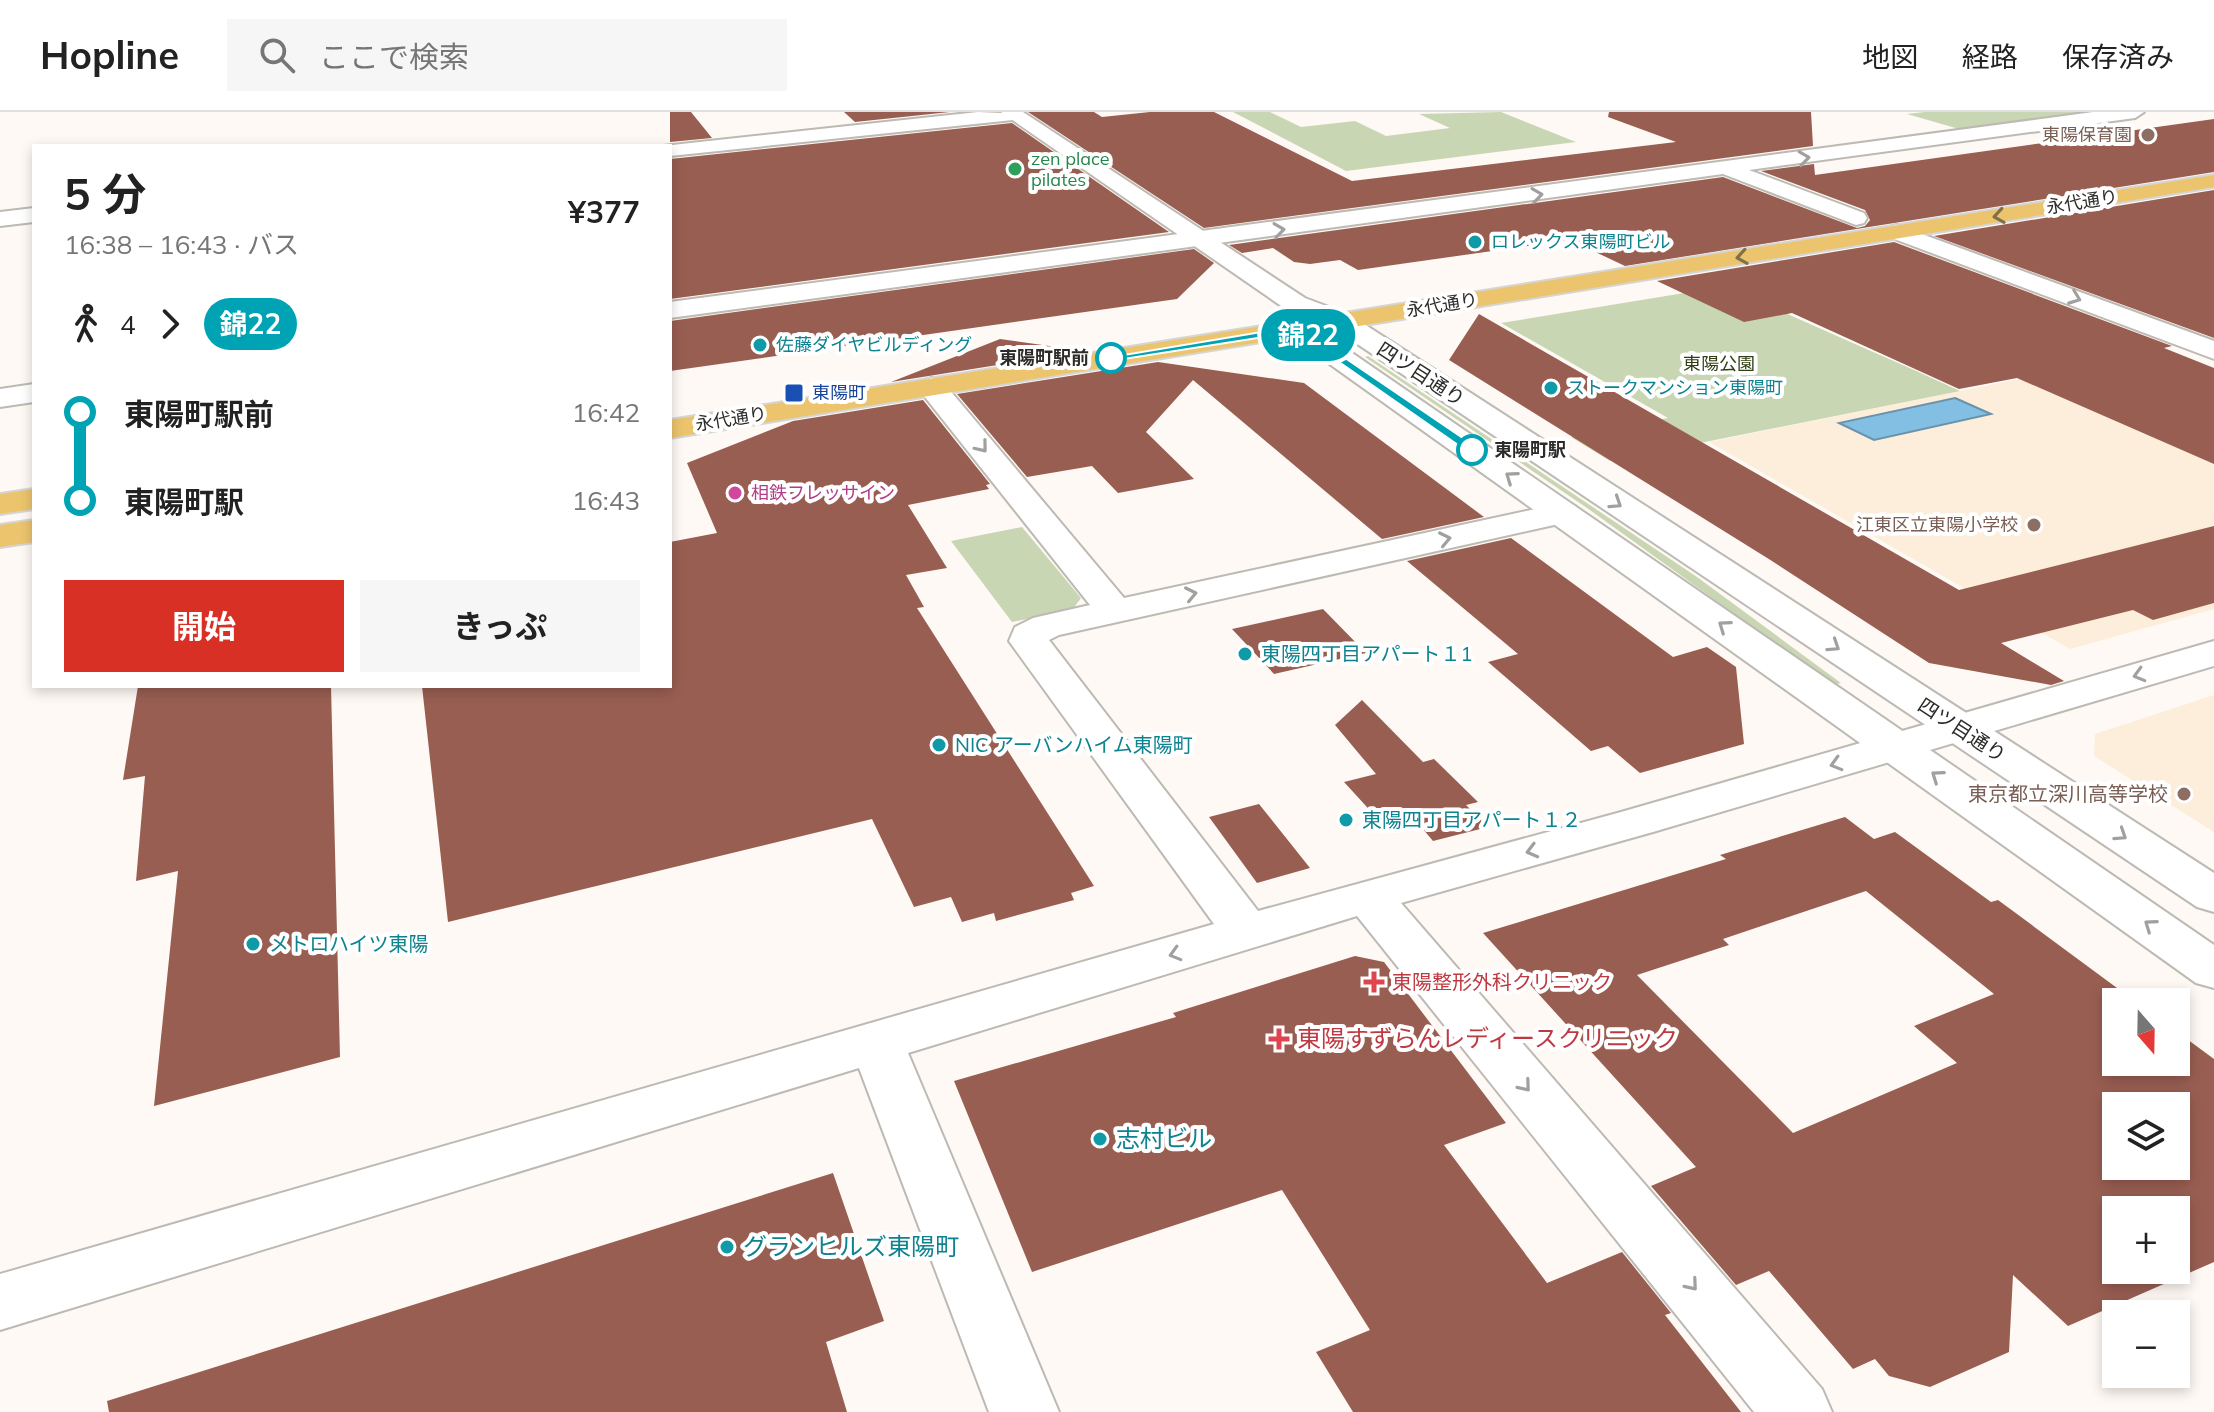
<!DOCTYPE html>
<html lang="ja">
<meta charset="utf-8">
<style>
:root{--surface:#fff;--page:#f6f6f6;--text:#222;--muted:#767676;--line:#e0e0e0;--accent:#d93025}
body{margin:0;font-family:Mulish,"Noto Sans JP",sans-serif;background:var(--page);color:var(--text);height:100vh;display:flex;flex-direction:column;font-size:30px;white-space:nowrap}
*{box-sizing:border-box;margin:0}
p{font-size:26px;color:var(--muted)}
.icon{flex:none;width:44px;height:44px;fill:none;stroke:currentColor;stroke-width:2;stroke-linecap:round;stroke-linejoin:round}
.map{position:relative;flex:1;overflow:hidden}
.details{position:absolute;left:32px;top:32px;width:640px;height:544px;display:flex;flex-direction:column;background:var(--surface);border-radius:0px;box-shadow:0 4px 12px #0003}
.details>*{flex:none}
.badge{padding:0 16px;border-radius:26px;font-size:28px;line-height:52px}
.needle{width:52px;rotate:160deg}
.tools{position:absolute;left:2102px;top:876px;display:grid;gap:16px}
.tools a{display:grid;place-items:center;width:88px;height:88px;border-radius:0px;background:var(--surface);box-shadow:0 4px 12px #0003;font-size:40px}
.map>.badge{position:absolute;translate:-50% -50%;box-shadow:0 0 0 4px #fff}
.legs{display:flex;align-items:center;gap:12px;height:88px;padding:0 32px;font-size:26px}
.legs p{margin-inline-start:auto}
.headline{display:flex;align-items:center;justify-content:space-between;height:136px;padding:0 32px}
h1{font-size:44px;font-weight:700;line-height:60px}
.cta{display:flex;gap:16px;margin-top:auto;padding:16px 32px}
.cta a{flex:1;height:92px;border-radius:0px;background:var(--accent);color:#fff;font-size:32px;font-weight:700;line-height:92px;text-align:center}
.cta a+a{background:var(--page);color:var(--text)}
ul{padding:0 32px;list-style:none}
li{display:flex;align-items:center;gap:28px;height:88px;font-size:30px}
li i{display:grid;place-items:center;width:12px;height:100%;margin:0 10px;background:currentColor}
li i::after{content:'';width:20px;height:20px;margin:-10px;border:6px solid;border-radius:50%;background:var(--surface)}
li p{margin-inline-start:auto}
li:first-child i{background:linear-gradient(#0000 50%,currentColor 0)}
li:last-child i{background:linear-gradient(currentColor 50%,#0000 0)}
header{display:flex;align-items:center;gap:48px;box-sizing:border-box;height:112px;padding:0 40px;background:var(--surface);border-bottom:2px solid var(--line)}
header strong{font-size:38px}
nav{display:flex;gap:44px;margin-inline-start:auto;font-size:28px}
.search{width:560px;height:72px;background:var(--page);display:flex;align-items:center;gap:20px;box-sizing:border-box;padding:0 28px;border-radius:0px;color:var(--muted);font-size:30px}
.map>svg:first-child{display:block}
.education{fill:#fdeedb}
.green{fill:#c9d6b3}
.water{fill:#83bfe3;stroke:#6993ab;stroke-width:2}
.building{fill:#995e52;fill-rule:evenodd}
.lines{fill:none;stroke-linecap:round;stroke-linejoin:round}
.street-casing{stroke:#bdb9b3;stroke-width:4}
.secondary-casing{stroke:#bdb9b3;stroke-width:4}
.primary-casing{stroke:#d5d5d4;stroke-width:4}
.street{fill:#fff;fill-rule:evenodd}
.secondary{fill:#fff;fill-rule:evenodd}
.primary{fill:#ecc46d;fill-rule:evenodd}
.oneway{stroke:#a0a09f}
.oneway2{stroke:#827048}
.line-1{fill:#00a3b4;stroke:#fff;stroke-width:2}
.education-dot{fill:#8d6e63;stroke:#fff;stroke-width:3}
.leisure-dot{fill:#2e9e5b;stroke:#fff;stroke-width:3}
.culture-dot{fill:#0f9aa8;stroke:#fff;stroke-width:3}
.stop-1-dot{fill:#fff;stroke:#00a3b4;stroke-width:4}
.transit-dot{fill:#1a4fb4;stroke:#fff;stroke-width:3}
.hotel-dot{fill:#d1479c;stroke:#fff;stroke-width:3}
.health-dot{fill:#e0444e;stroke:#fff;stroke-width:3}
.labels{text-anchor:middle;stroke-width:8;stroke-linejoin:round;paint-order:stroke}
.far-education-label{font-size:18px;fill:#785e54;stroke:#fff;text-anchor:end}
.far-leisure-label{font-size:18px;fill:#27864d;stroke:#fff;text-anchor:start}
.far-street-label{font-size:18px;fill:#2c2b29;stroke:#fff}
.far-culture-label{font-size:18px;fill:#0d838f;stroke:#fff;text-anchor:start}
.far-stop-label{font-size:18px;font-weight:bold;fill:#2c2b29;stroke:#fff;text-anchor:end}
.far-park-label{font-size:18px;fill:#313e13;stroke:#fff}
.far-transit-label{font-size:18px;fill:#164399;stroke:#fff;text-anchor:start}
.far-hotel-label{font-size:18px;fill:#b23c85;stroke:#fff;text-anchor:start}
.street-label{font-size:20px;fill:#2c2b29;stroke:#fff}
.culture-label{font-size:20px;fill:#0d838f;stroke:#fff;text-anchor:start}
.education-label{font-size:20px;fill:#785e54;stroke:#fff;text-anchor:end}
.health-label{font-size:20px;fill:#be3a42;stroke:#fff;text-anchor:start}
.near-health-label{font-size:24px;fill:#be3a42;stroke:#fff;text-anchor:start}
.near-culture-label{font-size:24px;fill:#0d838f;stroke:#fff;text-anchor:start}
</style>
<header>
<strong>Hopline</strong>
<div class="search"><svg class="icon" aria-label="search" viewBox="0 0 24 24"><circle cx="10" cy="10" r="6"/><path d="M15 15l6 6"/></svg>ここで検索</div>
<nav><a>地図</a><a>経路</a><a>保存済み</a></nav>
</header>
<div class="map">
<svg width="2214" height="1300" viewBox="0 0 2214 1300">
<rect width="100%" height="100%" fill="#fef9f4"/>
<path class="education" d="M2113 248 2214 288V497L2070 537 1709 330Z
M2214 583V720L2094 644 2095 622Z"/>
<path class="green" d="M1233 0H1270L1301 15 1355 9 1386 24 1450 16 1419 2 1501 0 1576 30 1346 59Z
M1925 0H2110L1966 19 1907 2Z
M1727 174C1804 211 1883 243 1960 279L1610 349 1571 325 1668 306 1501 211Z
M1368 244 1697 465 1841 571 1833 573 1587 396 1365 245Z
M1022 415 1081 486 1073 497 1012 510 951 429Z"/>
<path class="water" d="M1955 286 1991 302 1874 328 1839 311Z"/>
<path class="building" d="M670 0H691L712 26 670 30Z
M844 0H950L855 10Z
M1028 0H1094L1102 5 1150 0H1214L1352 69 1676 30 1608 5 1609 0H1811L1813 34 1204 116Z
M2214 7V60L1625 154 1570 128 1358 158 1340 148 1310 152 1294 150 1273 136 1242 141 1229 133 1723 65 1857 116 1865 114 1870 108 1865 98 1761 59 1814 52 1815 63Z
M1012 11 1169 120 670 187V47Z
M2214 78V226L1934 124Z
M1894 130 2172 234 2164 236 2214 256V352L2017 266 1959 277 1792 201 1744 210 1657 169Z
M1194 137 1214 151 1177 187 670 259V209Z
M1479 202 1959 478 2214 414V491L2153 508 2133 498 2001 531 2064 569 2051 573 1929 551 1772 449 1449 248Z
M1000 227 1085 239 891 270Z
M1158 250 1304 271 1484 405 1382 427 1193 268 1146 320 1194 367 1118 381 1092 354 1027 365 957 282Z
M923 288 990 372 986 373 989 377 908 393 947 456 906 463 924 495 917 496 1094 774 1071 781 1074 788 996 809 994 801 962 810 951 785 914 795 872 707 448 810 422 574H670V430L717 421 687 351 793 309Z
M1511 426 1673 545 1707 535 1736 555 1744 632 1640 661 1608 634 1591 639 1488 550 1518 542 1407 449Z
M1323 497 1366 541 1274 562 1232 517Z
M138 574H331L340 945 154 994 178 759 136 769 145 664 123 668Z
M1362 588 1423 650 1434 647 1478 690 1466 693 1488 715 1433 729 1417 710 1388 718 1344 670 1376 662 1335 613Z
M1259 692 1310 756 1257 771 1209 705Z
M1845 705 1874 727 1895 720 1991 790 1998 788 2136 890H2116V950H2176V919L2214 947V1150L2068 1214 2013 1163 2009 1240 1930 1275 1889 1264 1875 1247 1853 1257 1769 1159 1736 1173 1651 1074 1696 1055 1483 821 1726 747 1720 743ZM1866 779 1994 882 1914 914 1957 951 1793 1021 1637 863 1729 833 1723 827ZM2116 994H2176V1054H2116ZM2116 1098H2176V1158H2116Z
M1355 844 1384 850 1506 1011 1444 1033 1547 1171 1622 1140 1671 1201 1665 1203 1741 1300H1353L1316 1240 1370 1218 1282 1078 1032 1160 954 969 1176 905 1173 901Z
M833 1061 884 1209 826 1230 847 1300H109L107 1289Z"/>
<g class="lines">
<g class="street-casing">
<path id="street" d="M978 0 1022 2 1013 8 670 44V34H663Z
M2093 0H2144L2135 6 1749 58 1864 101 1867 106 1864 111 1856 113 1723 62 670 206V190Z
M34 96V110L0 114V100Z
M1897 113 2214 229V247L1889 125 1885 120 1889 115Z
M932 266 942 269 1124 486 1563 391 1575 394 1580 401 1575 408 1563 411 1059 523 1049 528 1258 799 1621 700 2214 529V554L1653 720 1401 791 1822 1277 1832 1300H1754L1357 804 908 941 1059 1300H989L859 956 0 1218V1162L1214 812 1009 529 1015 515 1033 506 1090 493 917 275 922 269Z
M34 272V290L0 295V277Z"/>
</g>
<g class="secondary-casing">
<path id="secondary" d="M1001 0H1023L1305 186 1350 203 2214 761V800L2197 795 1332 215 1287 198Z
M1313 219 1323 221 2214 833V876L2196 871 1303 233 1299 227 1303 221Z"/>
</g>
<g class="primary-casing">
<path id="primary" d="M2214 63V75L670 326V308Z
M34 377V397L0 402V382Z
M34 408V430L0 435V413Z"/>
</g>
<use href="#street" class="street"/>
<use href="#secondary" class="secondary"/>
<use href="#primary" class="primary"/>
</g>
<defs><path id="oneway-chevron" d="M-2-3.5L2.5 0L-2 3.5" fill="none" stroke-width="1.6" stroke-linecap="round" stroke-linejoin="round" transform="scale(2)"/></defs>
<g class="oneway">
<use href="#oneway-chevron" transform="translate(1804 46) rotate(-8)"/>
<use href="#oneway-chevron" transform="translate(1537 83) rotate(-8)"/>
<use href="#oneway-chevron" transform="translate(1279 118) rotate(-8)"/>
<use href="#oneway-chevron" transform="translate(2075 186) rotate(21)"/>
<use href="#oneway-chevron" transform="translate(982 335) rotate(51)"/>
<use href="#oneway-chevron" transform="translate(1511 365) rotate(-145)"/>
<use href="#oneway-chevron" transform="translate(1616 391) rotate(33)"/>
<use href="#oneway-chevron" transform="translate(1445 427) rotate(-12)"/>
<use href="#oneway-chevron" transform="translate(1191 482) rotate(-12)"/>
<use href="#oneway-chevron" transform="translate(1724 514) rotate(-145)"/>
<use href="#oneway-chevron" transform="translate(1834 534) rotate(33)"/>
<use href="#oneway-chevron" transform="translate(2139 563) rotate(164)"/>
<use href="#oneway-chevron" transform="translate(1836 652) rotate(164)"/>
<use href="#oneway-chevron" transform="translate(1937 664) rotate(-145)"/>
<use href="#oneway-chevron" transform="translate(2121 723) rotate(33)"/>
<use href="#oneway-chevron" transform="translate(1532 739) rotate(165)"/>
<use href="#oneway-chevron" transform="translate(2150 813) rotate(-145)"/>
<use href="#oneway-chevron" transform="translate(1175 842) rotate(164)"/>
<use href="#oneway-chevron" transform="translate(1525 974) rotate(50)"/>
<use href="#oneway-chevron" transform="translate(1692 1173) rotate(50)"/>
</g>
<g class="oneway2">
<use href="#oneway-chevron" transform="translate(1999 104) rotate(171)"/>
<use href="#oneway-chevron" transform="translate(1742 145) rotate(171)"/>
</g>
<path class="line-1" d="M1298 214 1476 335V340H1468L1296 220 1111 249 1106 246Z"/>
<g class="education-dot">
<circle cx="2148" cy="23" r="8"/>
<circle cx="2034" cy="413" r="8"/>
<circle cx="2184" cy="682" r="8"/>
</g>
<circle class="leisure-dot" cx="1015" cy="57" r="8"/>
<g class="culture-dot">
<circle cx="1475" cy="130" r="8"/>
<circle cx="760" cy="233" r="8"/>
<circle cx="1551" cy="276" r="8"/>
<circle cx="1245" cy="542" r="8"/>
<circle cx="939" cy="633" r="8"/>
<circle cx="1346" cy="708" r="8"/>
<circle cx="253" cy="832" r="8"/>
<circle cx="1100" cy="1027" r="8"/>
<circle cx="727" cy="1135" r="8"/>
</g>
<g class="stop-1-dot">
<circle cx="1111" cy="246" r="14"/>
<circle cx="1472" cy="338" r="14"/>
</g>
<rect class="transit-dot" x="784" y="271" width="20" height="20" rx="4"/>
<circle class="hotel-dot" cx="735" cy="381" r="8"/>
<g class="health-dot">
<path d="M1370 858h8v8h8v8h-8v8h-8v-8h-8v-8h8z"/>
<path d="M1275 915h8v8h8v8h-8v8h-8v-8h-8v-8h8z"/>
</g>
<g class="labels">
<g class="far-education-label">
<text x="2132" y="29">東陽保育園</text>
<text x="2018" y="419">江東区立東陽小学校</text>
</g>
<g class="far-leisure-label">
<text x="1031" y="53">zen place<tspan x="1031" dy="21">pilates</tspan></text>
</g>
<g class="far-street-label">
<text transform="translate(2082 90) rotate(-9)" y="6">永代通り</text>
<text transform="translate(1442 193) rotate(-9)" y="6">永代通り</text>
<text transform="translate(731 307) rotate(-9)" y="6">永代通り</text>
</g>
<g class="far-culture-label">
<text x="1491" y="136">ロレックス東陽町ビル</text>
<text x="776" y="239">佐藤ダイヤビルディング</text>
<text x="1567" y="282">ストークマンション東陽町</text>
</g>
<g class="far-stop-label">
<text x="1089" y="252">東陽町駅前</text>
<text x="1494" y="344" text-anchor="start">東陽町駅</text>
</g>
<g class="far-park-label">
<text x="1719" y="258">東陽公園</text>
</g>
<g class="far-transit-label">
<text x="812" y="287">東陽町</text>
</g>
<g class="far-hotel-label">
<text x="751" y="387">相鉄フレッサイン</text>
</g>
<g class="street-label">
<text transform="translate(1421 262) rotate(33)" y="7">四ツ目通り</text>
<text transform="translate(1962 618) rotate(33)" y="7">四ツ目通り</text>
</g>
<g class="culture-label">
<text x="1261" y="549">東陽四丁目アパート１1</text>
<text x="955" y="640">NIC アーバンハイム東陽町</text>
<text x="1362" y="715">東陽四丁目アパート１２</text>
<text x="269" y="839">メトロハイツ東陽</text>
</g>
<g class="education-label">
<text x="2168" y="689">東京都立深川高等学校</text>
</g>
<g class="health-label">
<text x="1392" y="877">東陽整形外科クリニック</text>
</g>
<g class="near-health-label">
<text x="1297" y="935">東陽すずらんレディースクリニック</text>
</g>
<g class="near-culture-label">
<text x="1116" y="1035">志村ビル</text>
<text x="743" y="1143">グランヒルズ東陽町</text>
</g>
</g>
</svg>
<div class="tools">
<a><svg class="needle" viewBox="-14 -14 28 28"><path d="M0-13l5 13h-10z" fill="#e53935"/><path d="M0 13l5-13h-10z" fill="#767676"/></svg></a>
<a><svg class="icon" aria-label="layers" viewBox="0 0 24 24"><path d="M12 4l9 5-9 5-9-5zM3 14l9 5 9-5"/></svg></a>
<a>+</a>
<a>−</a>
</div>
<b class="badge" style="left:1308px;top:223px;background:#00a3b4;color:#fff">錦22</b>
<section class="details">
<div class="headline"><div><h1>5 分</h1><p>16:38 – 16:43 · バス</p></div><b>¥377</b></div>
<div class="legs"><svg class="icon" aria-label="walk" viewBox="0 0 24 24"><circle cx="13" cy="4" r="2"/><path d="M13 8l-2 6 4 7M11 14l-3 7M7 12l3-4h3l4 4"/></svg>4<svg class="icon" aria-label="forward" viewBox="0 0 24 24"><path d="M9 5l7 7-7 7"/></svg><b class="badge" style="background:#00a3b4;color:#fff">錦22</b></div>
<ul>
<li><i style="color:#00a3b4"></i><b>東陽町駅前</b><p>16:42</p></li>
<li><i style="color:#00a3b4"></i><b>東陽町駅</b><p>16:43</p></li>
</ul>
<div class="cta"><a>開始</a><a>きっぷ</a></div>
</section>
</div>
